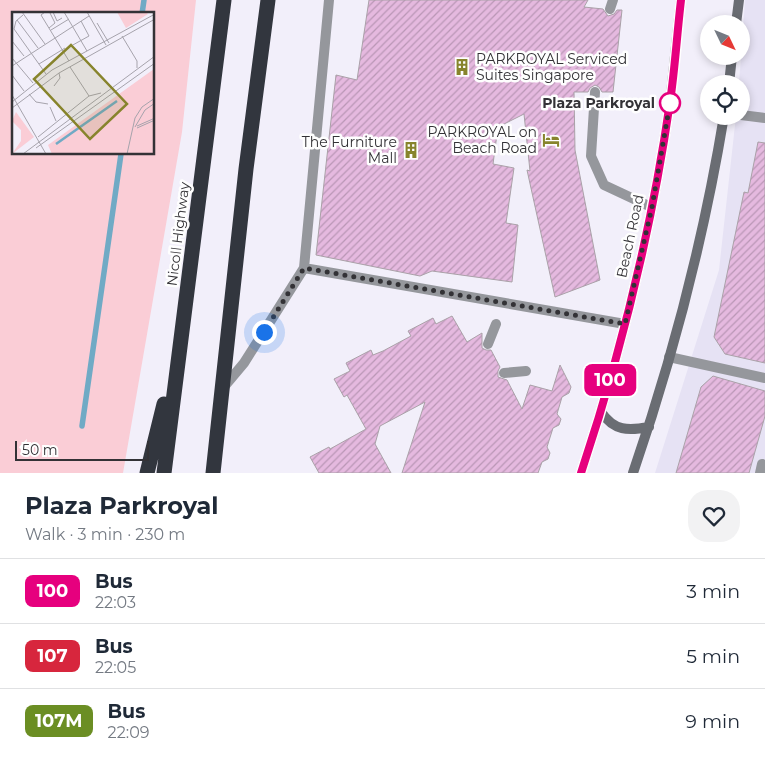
<!DOCTYPE html>
<meta charset="utf-8">
<style>
:root{--surface:#fff;--page:#f2f2f3;--text:#1f2937;--muted:#747a83;--line:#e0e1e3}
body{margin:0;font-family:Montserrat,sans-serif;background:var(--page);color:var(--text);height:100vh;display:flex;flex-direction:column;font-size:19px;white-space:nowrap}
*{box-sizing:border-box;margin:0}
p{font-size:16px;color:var(--muted)}
.icon{flex:none;width:28px;height:28px;fill:none;stroke:currentColor;stroke-width:2;stroke-linecap:round;stroke-linejoin:round}
.map{position:relative;height:473px;overflow:hidden}
.side{display:flex;flex-direction:column;background:var(--surface);flex:1}
.side>*{flex:none}
.badge{padding:0 10px;border-radius:8px;font-size:18px;line-height:32px}
.needle{width:32px;rotate:133deg}
.fabs{position:absolute;left:700px;top:15px;display:grid;gap:10px}
.fabs a{display:grid;place-items:center;width:50px;height:50px;border-radius:50%;background:var(--surface);box-shadow:0 2px 8px #0003;font-size:25px}
.scale{position:absolute;left:15px;bottom:12px;width:134px;box-sizing:border-box;padding-left:5px;border:2px solid #333236;border-top:0;font-size:14px;line-height:18px;white-space:nowrap;color:#333236;-webkit-text-stroke:4px #fefefe;paint-order:stroke}
.you{position:absolute;width:25px;height:25px;margin:-12px;border:4px solid #fff;border-radius:50%;background:#1a73e8;box-shadow:0 0 0 8px #1a73e833}
.map>.badge{position:absolute;translate:-50% -50%;box-shadow:0 0 0 2px #fff}
.round{display:grid;place-items:center;flex:none;width:52px;height:52px;border-radius:20px;background:var(--page)}
.headline{display:flex;align-items:center;justify-content:space-between;height:85px;padding:0 25px}
h1{font-size:24px;font-weight:700;line-height:38px}
ul{padding:0;list-style:none}
li{display:flex;align-items:center;gap:15px;height:65px;padding:0 25px;border-top:1px solid var(--line)}
li div{flex:1}
li b{display:block;font-size:19px}
li em{font-style:normal}
li .badge{min-width:55px;font-weight:700;text-align:center}
.map>svg:first-child{display:block}
.built{fill:#e6e2f4}
.green{fill:#facdd6;fill-rule:evenodd}
.lines{fill:none;stroke-linecap:round;stroke-linejoin:round}
.stream{stroke:#70aac5;stroke-width:5.5}
.building{fill:url(#building-hatch);stroke:#aaa1a8}
.lane{stroke:#95979c;stroke-width:10}
.street{stroke:#95979c;stroke-width:10}
.secondary{stroke:#6a6d73;stroke-width:10}
.highway{stroke:#32363e;stroke-width:15}
.line-casing{stroke:#fff;stroke-width:11}
.line{stroke:#e6007e;stroke-width:8}
.walk{stroke:#333236;stroke-width:5;stroke-dasharray:0 9}
.stop-dot{fill:#fff;stroke:#e6007e;stroke-width:2.5}
.labels{text-anchor:middle;stroke-width:5;stroke-linejoin:round;paint-order:stroke}
.poi-label{font-size:14px;fill:#333236;stroke:#fefefe;text-anchor:end}
.stop-label{font-size:14px;font-weight:bold;fill:#333236;stroke:#fefefe;text-anchor:end}
.street-label{font-size:14px;fill:#333236;stroke:#fefefe}
.inset-river{fill:none;stroke:#70aac5;stroke-width:2.5}
.inset-road{fill:none;stroke:#a6a3ac;stroke-width:1}
.view{fill:#87842c;fill-opacity:0.15;stroke:#87842c;stroke-width:2.5}
.inset-edge{fill:none;stroke:#333236;stroke-width:2.5}
</style>
<div class="map">
<svg width="765" height="473" viewBox="0 0 765 473">
<defs>
<pattern id="building-hatch" width="6" height="6" patternUnits="userSpaceOnUse" patternTransform="scale(1.25)"><rect width="6" height="6" fill="#e5b9df"/><path d="M-1 1l2-2M0 6l6-6M5 7l2-2" fill="none" stroke="#ba97b6"/></pattern>
</defs>
<rect width="100%" height="100%" fill="#f2effa"/>
<path class="built" d="M745 0H765V473H655L719 270 736 116H741V84H739Z"/>
<path class="green" d="M0 0H196L182 132 123 473H0ZM14 14H154V154H14Z"/>
<g class="lines">
<path class="stream" d="M142 14 144 0
M82 426 121 154"/>
</g>
<path class="building" d="M369 0H588L584 7 603 9 608 16 614 14 617 10H622L613 92H602L599 87 595 85 590 88 588 92H574L575 150 600 280 555 297 527 170 530 171 524 114 498 127 493 164 514 168 506 223 518 225 512 282 432 271 420 276 316 255 336 75 357 80Z
M758 142 765 143V363L725 354 714 337 744 192 748 193Z
M452 316 467 342 482 333V348L486 350H491L500 367 498 371V377L507 380 522 409 530 385 552 391 560 365 571 387 569 393 562 397 557 414 561 419 559 425 553 428 547 447 550 453 548 459 542 462 538 473H402L425 402 380 426 375 444 391 473H319L310 457 329 447 330 449 366 429 347 395 344 397 334 379 350 371 346 363 371 350 373 355 383 351 411 336 408 331 433 318 436 324Z
M713 376 765 391V416L749 473H676L701 387Z"/>
<g class="lines">
<path class="lane" d="M610 9 613 0
M595 92 591 156 604 185 651 207
M304 268 625 324
M488 344 496 324
M504 373 526 371
M223 388 244 363 304 268 329 0
M760 473 762 464"/>
<path class="street" d="M741 115 765 118
M669 357 765 378"/>
<path class="secondary" d="M736 24 739 0
M729 84 732 56
M601 412C614 431 628 431 649 427
M581 473C621 353 652 227 670 102 674 68 677 34 681 0
M633 473C673 357 704 237 724 116"/>
<path class="highway" d="M147 473 164 404
M164 473 224 0
M213 473 246 169 268 0"/>
</g>
<g class="lines">
<g class="line-casing">
<path id="line" d="M581 473C621 353 652 227 670 102 675 68 677 34 681 0"/>
</g>
<use href="#line" class="line"/>
<path class="walk" d="M264 332 304 268 625 324 652 207 670 103"/>
</g>
<defs>
<g id="building-bare" transform="scale(1.35)"><path d="M-4-6H4V6H1V3H-1V6H-4ZM-2.5-4.3h1.7v1.8h-1.7ZM.8-4.3h1.7v1.8H.8ZM-2.5-1h1.7V.8h-1.7ZM.8-1h1.7V.8H.8Z" fill="#87842c" stroke="#fefefe" stroke-width="2.5" paint-order="stroke"/></g>
<g id="hotel-bare" transform="scale(1.35)"><path d="M-6-4.5h1.5V1H6V5H4.5V3h-9V5H-6ZM-4 0a1.8 1.8 0 1 1 3.6 0ZM.5 0V-2.5h3Q6-2.5 6 0Z" fill="#87842c" stroke="#fefefe" stroke-width="2.5" paint-order="stroke"/></g>
</defs>
<g fill-rule="evenodd">
<use href="#building-bare" x="462" y="67"/>
<use href="#hotel-bare" x="551" y="140"/>
<use href="#building-bare" x="411" y="150"/>
</g>
<circle class="stop-dot" cx="670" cy="103" r="10"/>
<g class="labels">
<g class="poi-label">
<text x="476" y="64" text-anchor="start">PARKROYAL Serviced<tspan x="476" dy="16">Suites Singapore</tspan></text>
<text x="537" y="137">PARKROYAL on<tspan x="537" dy="16">Beach Road</tspan></text>
<text x="397" y="147">The Furniture<tspan x="397" dy="16">Mall</tspan></text>
</g>
<g class="stop-label">
<text x="655" y="108">Plaza Parkroyal</text>
</g>
<g class="street-label">
<text transform="translate(178 234) rotate(-83)" y="5">Nicoll Highway</text>
<text transform="translate(630 236) rotate(-78)" y="5">Beach Road</text>
</g>
</g>
<g transform="translate(12 12)">
<rect width="142" height="142" fill="#f2effa"/>
<path d="M105 0H134L136 2 114 16ZM142 57V142H40L36 133ZM4 100 22 125 0 142 9 129V118L0 109Z" fill="#facdd6"/>
<path d="M131 116 134 120 131 137 122 138 121 142H111L123 118Z" fill="#facdd6"/>
<path class="inset-river" d="M44 132 105 89"/>
<path class="inset-road" d="M10 0 33 32M33 0 29 3 57 49M41 0 45 9 50 6M52 0 75 39M75 0 94 33M5 8 26 36M85 11 97 31M37 16 43 11 38 1M2 17 34 62M2 17 4 9 11 3M39 18 57 7M110 24 125 49V56M0 29 12 44M59 34 77 24 69 9M0 46 21 71M27 52 53 36M0 54 77 4M58 55 77 84M0 63 12 79M42 74 48 66 47 61M17 82 24 90 36 92M0 83 34 142M0 90 40 58 143 2M38 95 44 109M0 96 47 61 143 7M125 114 143 106M123 115 133 98 143 91M125 116 143 108M26 125 77 84 89 81M24 136 143 51M11 142 143 44M115 142 123 106 130 95 143 86"/>
<path class="view" d="M59 33 115 92 78 127 22 67Z"/>
<rect width="142" height="142" class="inset-edge"/>
</g>
</svg>
<div class="fabs">
<a><svg class="needle" viewBox="-14 -14 28 28"><path d="M0-13l5 13h-10z" fill="#e53935"/><path d="M0 13l5-13h-10z" fill="#747a83"/></svg></a>
<a><svg class="icon" aria-label="locate" viewBox="0 0 24 24"><circle cx="12" cy="12" r="6"/><path d="M12 2v4M12 18v4M2 12h4M18 12h4"/></svg></a>
</div>
<div class="scale">50 m</div>
<div class="you" style="left:264px;top:332px"></div>
<b class="badge" style="left:610px;top:380px;background:#e6007e;color:#fff">100</b>
</div>
<section class="side">
<div class="headline"><div><h1>Plaza Parkroyal</h1><p>Walk · 3 min · 230 m</p></div><a class="round"><svg class="icon" aria-label="heart" viewBox="0 0 24 24"><path d="M12 20l-8-8c-3-5 5-10 8-4 3-6 11-1 8 4z"/></svg></a></div>
<ul>
<li><span class="badge" style="background:#e6007e;color:#fff">100</span><div><b>Bus</b><p>22:03</p></div><em>3 min</em></li>
<li><span class="badge" style="background:#d7263d;color:#fff">107</span><div><b>Bus</b><p>22:05</p></div><em>5 min</em></li>
<li><span class="badge" style="background:#6b8e23;color:#fff">107M</span><div><b>Bus</b><p>22:09</p></div><em>9 min</em></li>
</ul>
</section>
